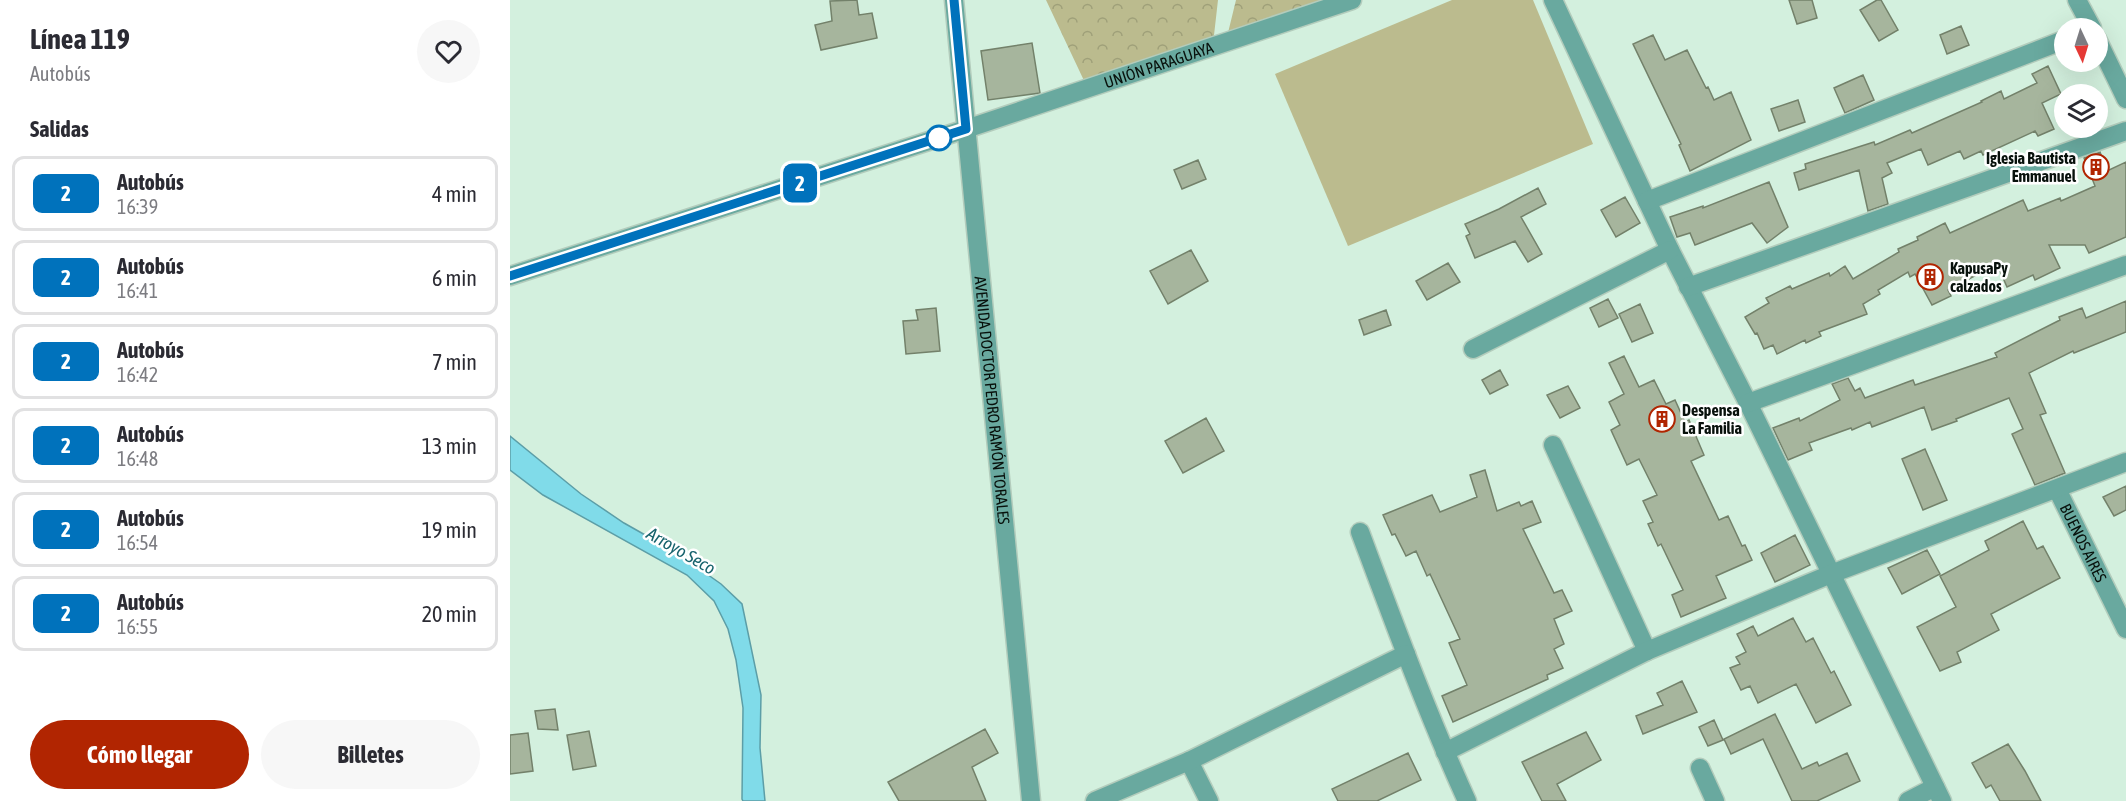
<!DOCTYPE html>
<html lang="es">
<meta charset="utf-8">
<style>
:root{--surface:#fff;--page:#f7f7f7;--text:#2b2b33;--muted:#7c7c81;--line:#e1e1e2;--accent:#b12501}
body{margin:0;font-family:"Asap Condensed",sans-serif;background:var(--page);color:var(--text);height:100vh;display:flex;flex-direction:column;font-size:22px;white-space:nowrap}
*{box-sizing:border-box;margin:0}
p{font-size:20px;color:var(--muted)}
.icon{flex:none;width:33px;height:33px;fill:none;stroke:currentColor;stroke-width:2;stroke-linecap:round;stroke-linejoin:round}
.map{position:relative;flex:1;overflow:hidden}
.details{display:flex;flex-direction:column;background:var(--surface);width:510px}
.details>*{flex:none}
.badge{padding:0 12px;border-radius:9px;font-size:21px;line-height:39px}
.needle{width:39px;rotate:176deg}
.controls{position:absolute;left:1544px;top:18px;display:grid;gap:12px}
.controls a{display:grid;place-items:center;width:54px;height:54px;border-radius:50%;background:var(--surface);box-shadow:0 6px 24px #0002;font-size:30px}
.map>.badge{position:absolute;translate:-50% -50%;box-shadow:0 0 0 3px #fff}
h2{padding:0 30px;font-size:22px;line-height:54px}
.round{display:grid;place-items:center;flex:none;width:63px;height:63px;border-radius:32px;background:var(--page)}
.head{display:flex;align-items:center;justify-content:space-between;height:102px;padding:0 30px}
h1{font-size:28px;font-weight:700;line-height:45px}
.action{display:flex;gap:12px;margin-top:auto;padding:12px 30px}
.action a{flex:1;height:69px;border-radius:36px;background:var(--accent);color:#fff;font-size:24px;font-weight:700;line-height:69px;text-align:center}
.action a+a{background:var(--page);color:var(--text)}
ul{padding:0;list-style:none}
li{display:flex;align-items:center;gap:18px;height:75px;margin:0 12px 9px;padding:0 18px;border:3px solid var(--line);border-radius:12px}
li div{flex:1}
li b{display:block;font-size:22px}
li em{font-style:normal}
li .badge{min-width:66px;font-weight:700;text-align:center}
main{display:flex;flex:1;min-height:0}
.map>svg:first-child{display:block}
.forest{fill:url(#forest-crowns)}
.green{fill:#bbbb8e}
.water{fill:#80dbe9;stroke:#5c9ea7;stroke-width:1.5}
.building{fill:#a6b59d;stroke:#73816a;stroke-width:1.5}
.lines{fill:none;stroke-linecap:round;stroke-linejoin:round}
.minor-casing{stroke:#b3ccbc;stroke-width:21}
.minor{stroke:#69a99f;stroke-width:18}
.line-casing{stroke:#fff;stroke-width:14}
.line{stroke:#0072bc;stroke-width:9}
.stop-dot{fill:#fff;stroke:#0072bc;stroke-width:3}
.labels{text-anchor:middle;stroke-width:5;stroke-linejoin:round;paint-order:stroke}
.street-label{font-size:16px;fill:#08110c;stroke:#fff}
.poi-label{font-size:16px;font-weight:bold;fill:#08110c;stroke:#fff;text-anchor:start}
.water-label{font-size:18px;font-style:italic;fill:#17636d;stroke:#fff}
</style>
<main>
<section class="details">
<div class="head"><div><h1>Línea 119</h1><p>Autobús</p></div><a class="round"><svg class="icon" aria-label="heart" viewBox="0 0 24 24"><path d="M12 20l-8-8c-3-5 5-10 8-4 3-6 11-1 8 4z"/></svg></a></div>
<h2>Salidas</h2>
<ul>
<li><span class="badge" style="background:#0072bc;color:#fff">2</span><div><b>Autobús</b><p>16:39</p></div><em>4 min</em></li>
<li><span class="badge" style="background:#0072bc;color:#fff">2</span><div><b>Autobús</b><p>16:41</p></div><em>6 min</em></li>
<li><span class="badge" style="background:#0072bc;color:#fff">2</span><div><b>Autobús</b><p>16:42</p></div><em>7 min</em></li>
<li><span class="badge" style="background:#0072bc;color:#fff">2</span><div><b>Autobús</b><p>16:48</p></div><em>13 min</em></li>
<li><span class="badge" style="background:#0072bc;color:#fff">2</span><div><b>Autobús</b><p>16:54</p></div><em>19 min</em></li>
<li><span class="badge" style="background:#0072bc;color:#fff">2</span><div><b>Autobús</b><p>16:55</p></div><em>20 min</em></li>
</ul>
<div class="action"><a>Cómo llegar</a><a>Billetes</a></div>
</section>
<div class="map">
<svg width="1616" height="801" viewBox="0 0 1616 801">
<defs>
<pattern id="forest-crowns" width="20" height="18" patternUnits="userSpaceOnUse" patternTransform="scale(1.5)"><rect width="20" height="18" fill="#bbbb8e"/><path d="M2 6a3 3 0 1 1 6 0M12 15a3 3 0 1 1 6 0" fill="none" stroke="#9fa079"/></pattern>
</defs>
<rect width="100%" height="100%" fill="#d3f0de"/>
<path class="forest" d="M536 0H708L703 44 577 87Z
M726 0H843L716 41Z"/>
<path class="green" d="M942 0H1023L1083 144 838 246 765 74Z"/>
<path class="water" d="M0 436 71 494 114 523 167 553 211 584 232 604 251 695 250 748 255 801H233L232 799 233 708 226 660 218 629 204 601 177 575 33 495 0 470Z"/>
<path class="building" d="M347 0 349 15 362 13 367 38 311 50 305 25 322 21 320 1Z
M1279 0H1302L1307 18 1287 24Z
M1367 0H1371L1388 30 1369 41 1350 10Z
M1451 26 1459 45 1437 54 1430 35Z
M1143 35 1155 60 1177 50 1196 88 1198 87 1204 100 1221 92 1241 140 1180 171 1169 145 1171 144 1123 44Z
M522 43 530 93 478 100 471 51Z
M1538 66 1551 94 1532 103 1544 129 1528 136 1525 131 1473 155 1471 151 1454 159 1450 151 1418 165 1411 149 1377 163 1382 173 1372 178 1378 204 1358 211 1349 170 1289 190 1284 173 1296 169 1295 164 1364 142 1365 145 1400 130 1402 133 1472 102 1471 101 1491 91 1494 99 1527 83 1522 74Z
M1353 75 1364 100 1335 113 1324 88Z
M1288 100 1295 122 1269 131 1261 109Z
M1590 152 1597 171 1616 162V237L1579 253 1575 245H1539L1550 268 1525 280 1523 275 1497 287 1487 264 1438 290 1441 296 1422 305 1405 274 1400 277 1398 272 1368 290 1370 294 1353 304 1357 314 1309 332 1311 336 1296 343 1295 340 1267 354 1263 345 1254 349 1247 333 1245 334 1235 317 1259 303 1256 298 1280 286 1282 289 1319 273 1320 276 1335 266 1343 279 1389 252 1388 249 1408 240 1407 237 1435 223 1440 233 1513 200 1518 211 1550 198 1551 201 1585 186 1574 158Z
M688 160 696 179 672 189 664 170Z
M1259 182 1278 227 1257 243 1242 223 1185 245 1180 233 1167 237 1160 217 1193 206V208Z
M1028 188 1036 204 1011 217 1032 254 1018 262 1005 241 965 258 956 236 960 234 955 224 989 209Z
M1115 197 1130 223 1106 237 1091 210Z
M681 250 698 281 658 304 640 271Z
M938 263 950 282 917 300 906 281Z
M1098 299 1108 318 1089 327 1080 308Z
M1616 301V332L1564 353 1563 351 1519 373 1536 413 1530 415 1555 473 1525 485 1502 434 1513 429 1499 398 1446 419 1447 421 1422 430 1414 407 1362 427 1360 422 1342 430 1341 428 1299 443 1302 450 1278 460 1263 428 1289 418 1290 421 1330 400 1322 384 1338 378 1345 391 1350 388 1355 398 1403 380 1405 385 1487 357 1485 353 1550 320 1549 317 1572 308 1576 318Z
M1130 304 1143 333 1122 342 1109 314Z
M426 308 430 351 396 354 393 321 408 320 406 310Z
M876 310 881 325 854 335 849 320Z
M1114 356 1129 387 1144 380 1156 404 1165 400 1175 422 1179 420 1194 455 1181 461 1209 520 1218 516 1232 546 1235 545 1242 560 1206 576 1216 598 1171 617 1162 595 1173 590 1151 544 1148 546 1138 524 1143 522 1133 501 1147 495 1129 459 1117 465 1101 430 1110 425 1099 402 1114 394 1099 363Z
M990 370 998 385 980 394 972 380Z
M1058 386 1070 408 1050 418 1037 395Z
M696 418 714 451 673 473 655 441Z
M1415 449 1437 500 1413 510 1392 459Z
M975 470 987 511 1009 502 1011 506 1022 501 1031 522 1013 529 1044 593 1052 590 1062 611 1044 619 1054 644 1044 649 1053 668 1037 675 1038 679 943 722 932 696 957 685 939 643 950 639 920 574 917 576 906 551 896 556 885 534 882 535 873 515 922 495 930 512 967 497 960 475Z
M1616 486V510L1604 516 1593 497Z
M1513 521 1527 549 1533 546 1550 578 1481 614 1489 630 1447 652 1451 662 1430 671 1407 627 1446 607 1430 576 1479 550 1475 541Z
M1285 535 1300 565 1265 582 1251 553Z
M1417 550 1430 574 1392 594 1378 568Z
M1283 618 1296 642 1303 638 1321 673 1324 671 1341 705 1306 723 1286 684 1248 703 1240 686 1231 690 1220 668 1230 664 1226 657 1236 652 1227 634 1243 626 1248 636Z
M1172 681 1187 712 1133 734 1126 716 1153 705 1147 693Z
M45 709 48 730 28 729 25 711Z
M1265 714 1292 769 1307 762 1309 766 1337 753 1350 781 1307 801H1282L1253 739 1221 754 1214 739Z
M1204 720 1213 740 1198 746 1189 727Z
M475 729 488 753 462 767 476 801H389L378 782Z
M79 731 86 766 63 770 57 735Z
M1076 732 1091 760 1047 784 1056 801H1032L1012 762Z
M18 733 23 771 0 774V735Z
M1498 744 1515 771 1531 801H1490L1481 785 1476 788 1462 763Z
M898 753 911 780 867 801H828L822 789Z"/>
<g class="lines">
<g class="minor-casing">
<g id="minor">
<path id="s1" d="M444 0 521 801"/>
<path d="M1043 0 1160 250 1238 403 1432 801"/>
<path d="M1567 0 1582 28"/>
<path d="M1587 39 1616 99"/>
<path d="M1137 201 1554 40"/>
<path id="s2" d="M0 276 456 129 842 0"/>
<path d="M1178 287 1616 131"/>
<path d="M963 349 1160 250"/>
<path d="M1238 403 1616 265"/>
<path d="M1043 445 1137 651"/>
<path id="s3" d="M1547 489 1616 629"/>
<path d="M850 532C884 623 917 713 957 801"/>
<path d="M935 752 1137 651 1321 574 1616 462"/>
<path d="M679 761 699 801"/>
<path d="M1190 768 1205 801"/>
<path d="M585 801 679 761 896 654"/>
<path d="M1398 801 1425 787"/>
</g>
</g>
<use href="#minor" class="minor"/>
</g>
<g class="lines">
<g class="line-casing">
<path id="line" d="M0 276 456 129 444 0"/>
</g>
<use href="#line" class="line"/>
</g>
<defs>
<g id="building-ring" transform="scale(1.35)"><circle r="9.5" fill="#fff" stroke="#b12501" stroke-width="1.5"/><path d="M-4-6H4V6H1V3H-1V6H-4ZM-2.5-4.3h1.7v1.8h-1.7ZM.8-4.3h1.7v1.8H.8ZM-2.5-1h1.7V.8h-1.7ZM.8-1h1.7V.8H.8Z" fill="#b12501"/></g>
</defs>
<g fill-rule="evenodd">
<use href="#building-ring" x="1586" y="167"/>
<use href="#building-ring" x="1420" y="277"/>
<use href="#building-ring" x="1152" y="419"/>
</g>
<circle class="stop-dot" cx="429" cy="138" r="12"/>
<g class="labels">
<g class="street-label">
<text dy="6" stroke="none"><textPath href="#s2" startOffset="682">UNIÓN PARAGUAYA</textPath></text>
<text dy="6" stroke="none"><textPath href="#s1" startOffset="402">AVENIDA DOCTOR PEDRO RAMÓN TORALES</textPath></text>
<text dy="6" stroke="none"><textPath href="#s3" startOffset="60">BUENOS AIRES</textPath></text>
</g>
<g class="poi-label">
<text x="1566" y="164" text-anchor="end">Iglesia Bautista<tspan x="1566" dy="18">Emmanuel</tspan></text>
<text x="1440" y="274">KapusaPy<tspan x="1440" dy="18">calzados</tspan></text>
<text x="1172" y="416">Despensa<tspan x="1172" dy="18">La Familia</tspan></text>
</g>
<g class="water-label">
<text transform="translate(171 551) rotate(30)" y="6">Arroyo Seco</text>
</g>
</g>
</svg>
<div class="controls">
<a><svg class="needle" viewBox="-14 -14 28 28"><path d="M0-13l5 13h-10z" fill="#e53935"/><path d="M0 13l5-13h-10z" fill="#7c7c81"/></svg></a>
<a><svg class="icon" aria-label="layers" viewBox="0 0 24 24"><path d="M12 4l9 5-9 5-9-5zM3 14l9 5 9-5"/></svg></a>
</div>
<b class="badge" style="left:290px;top:183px;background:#0072bc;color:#fff">2</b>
</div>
</main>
